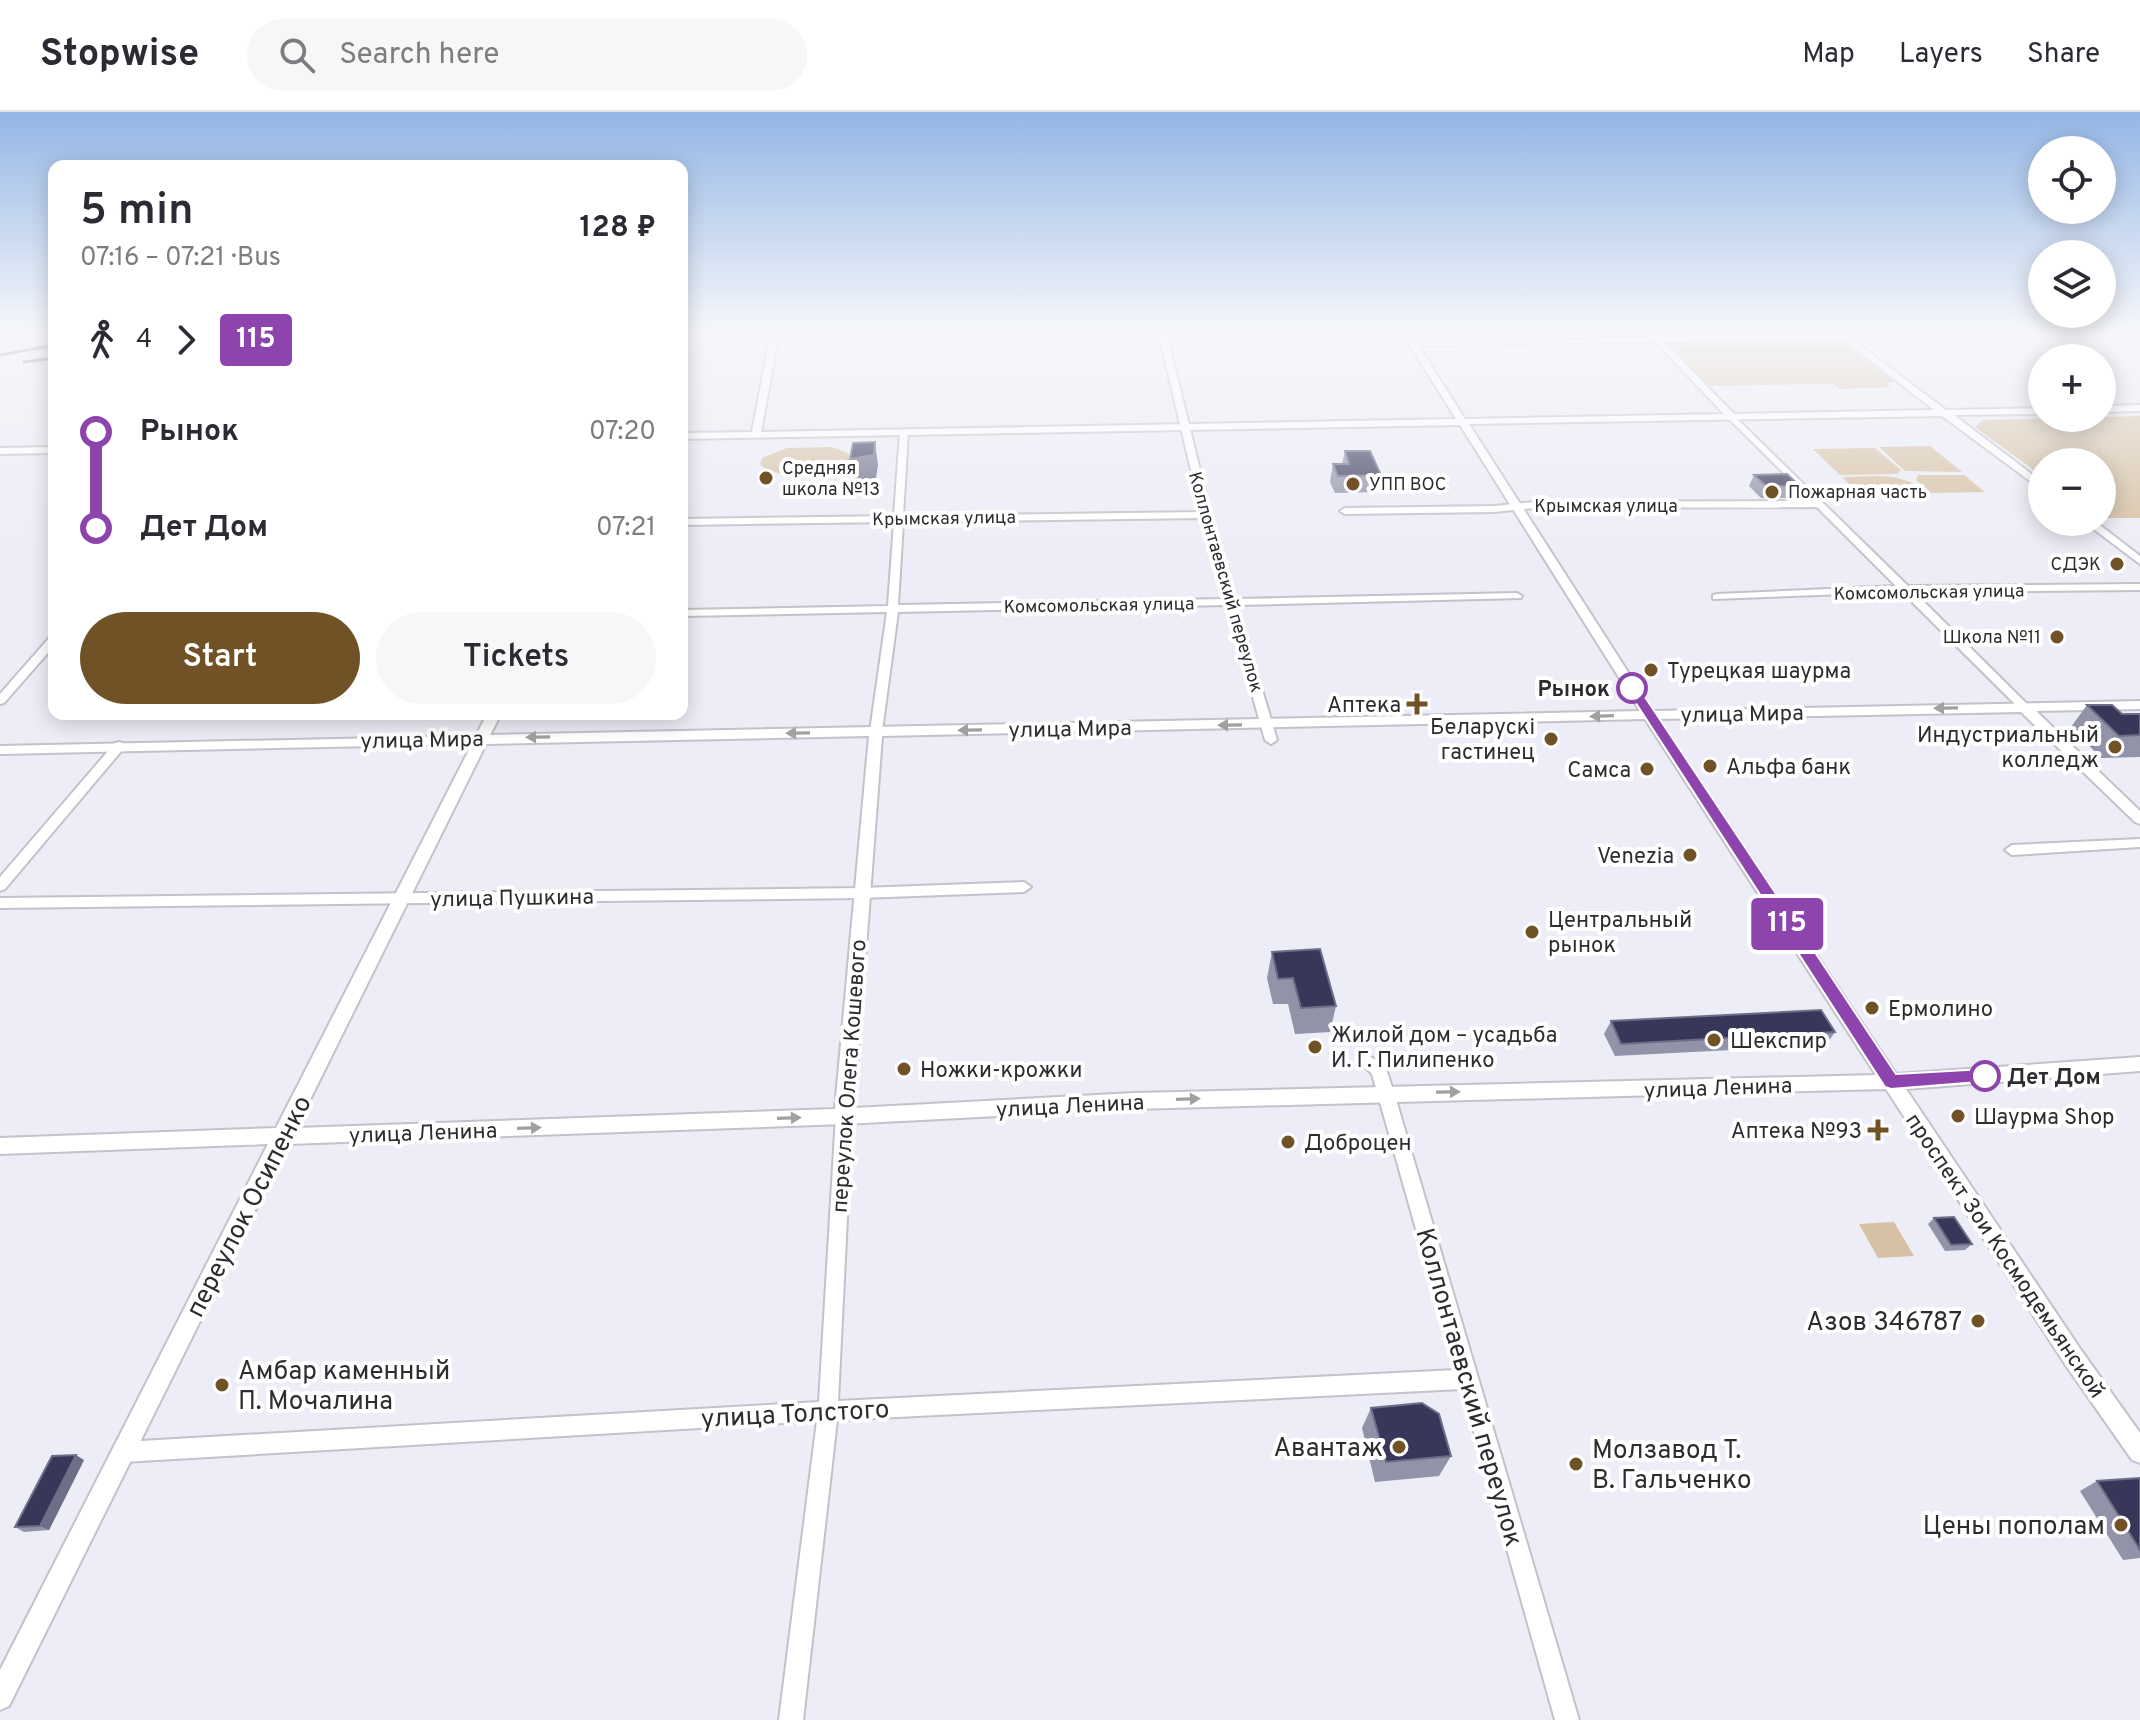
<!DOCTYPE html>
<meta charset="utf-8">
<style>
:root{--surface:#fff;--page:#f7f7f7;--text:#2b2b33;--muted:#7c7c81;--line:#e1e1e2;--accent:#705226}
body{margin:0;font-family:Overpass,sans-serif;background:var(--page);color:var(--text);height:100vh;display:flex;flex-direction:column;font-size:30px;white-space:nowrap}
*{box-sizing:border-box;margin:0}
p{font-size:26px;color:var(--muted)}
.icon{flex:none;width:44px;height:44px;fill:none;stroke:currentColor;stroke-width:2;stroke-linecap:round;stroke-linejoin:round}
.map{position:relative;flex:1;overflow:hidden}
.details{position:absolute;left:48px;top:48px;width:640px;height:560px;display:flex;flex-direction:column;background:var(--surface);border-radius:16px;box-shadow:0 4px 20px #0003}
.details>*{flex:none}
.badge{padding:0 16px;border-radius:6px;font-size:28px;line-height:52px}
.fabs{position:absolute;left:2028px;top:24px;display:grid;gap:16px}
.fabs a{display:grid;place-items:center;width:88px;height:88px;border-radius:50%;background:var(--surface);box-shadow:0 4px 20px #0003;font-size:40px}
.map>.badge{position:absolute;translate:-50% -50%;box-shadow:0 0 0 4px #fff}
.legs{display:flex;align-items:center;gap:12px;height:88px;padding:0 32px;font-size:26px}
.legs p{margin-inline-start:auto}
.head{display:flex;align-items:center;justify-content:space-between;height:136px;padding:0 32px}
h1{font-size:44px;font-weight:600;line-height:60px}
.primary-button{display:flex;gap:16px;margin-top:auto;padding:16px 32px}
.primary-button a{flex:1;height:92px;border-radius:48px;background:var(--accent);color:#fff;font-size:32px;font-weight:600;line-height:92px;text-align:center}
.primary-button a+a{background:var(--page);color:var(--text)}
ul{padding:0 32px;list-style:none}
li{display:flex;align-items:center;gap:28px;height:96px;font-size:30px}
li i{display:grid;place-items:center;width:12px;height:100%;margin:0 10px;background:currentColor}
li i::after{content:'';width:20px;height:20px;margin:-10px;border:6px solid;border-radius:50%;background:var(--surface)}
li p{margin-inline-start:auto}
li:first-child i{background:linear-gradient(#0000 50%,currentColor 0)}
li:last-child i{background:linear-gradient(currentColor 50%,#0000 0)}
header{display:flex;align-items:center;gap:48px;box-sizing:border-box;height:112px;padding:0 40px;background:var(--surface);border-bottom:2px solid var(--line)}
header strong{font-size:38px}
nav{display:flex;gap:44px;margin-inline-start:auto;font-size:28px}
.search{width:560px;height:72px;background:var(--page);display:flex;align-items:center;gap:20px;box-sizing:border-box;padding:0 28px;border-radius:44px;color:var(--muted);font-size:30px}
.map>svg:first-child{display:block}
.green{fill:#d7c1a4}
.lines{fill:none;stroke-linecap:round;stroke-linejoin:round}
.minor-casing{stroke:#c2c2cb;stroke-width:4}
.tertiary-casing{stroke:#c2c2cb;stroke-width:4}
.minor{fill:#fff;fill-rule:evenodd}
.tertiary{fill:#fff;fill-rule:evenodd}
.rail{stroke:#56575c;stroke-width:3}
.wall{fill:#9292a8}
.shaded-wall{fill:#6e6e88}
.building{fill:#383759;stroke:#6e6e88;stroke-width:2}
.oneway{fill:#a0a0a2}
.line-1{fill:#8e44ad;stroke:#fff;stroke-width:2}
.poi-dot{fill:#705226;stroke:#fff;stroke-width:3}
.stop-1-dot{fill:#fff;stroke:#8e44ad;stroke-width:4}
.labels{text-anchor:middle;stroke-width:8;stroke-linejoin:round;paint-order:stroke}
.far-poi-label{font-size:18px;fill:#2c2d30;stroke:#fff;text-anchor:start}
.far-street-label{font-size:18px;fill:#2c2d30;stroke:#fff}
.poi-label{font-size:22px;fill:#2c2d30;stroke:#fff;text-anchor:start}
.stop-label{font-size:22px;font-weight:bold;fill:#2c2d30;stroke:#fff;text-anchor:end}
.street-label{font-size:22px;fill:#2c2d30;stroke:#fff}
.near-street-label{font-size:26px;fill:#2c2d30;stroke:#fff}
.near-poi-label{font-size:26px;fill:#2c2d30;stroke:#fff;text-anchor:end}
</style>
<header>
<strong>Stopwise</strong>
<div class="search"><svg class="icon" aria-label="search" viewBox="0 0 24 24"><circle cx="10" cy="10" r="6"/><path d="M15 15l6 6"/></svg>Search here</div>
<nav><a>Map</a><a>Layers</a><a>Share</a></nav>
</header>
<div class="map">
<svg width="2140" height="1608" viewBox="0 0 2140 1608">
<rect width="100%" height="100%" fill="#ecedf6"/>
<path class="green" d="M1834 224 1894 270 1886 271 1891 275 1840 277 1834 272 1705 274 1659 227Z
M2140 304V406H2102V350H2042V364L1975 315 1983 308Z
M1930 334 1962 360 1905 359 1879 335Z
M831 335 846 340 851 345C845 367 771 369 760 352L762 346 787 336Z
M1875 336 1901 358 1897 362 1840 363 1813 337Z
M1918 363H1964L1985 380 1930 381 1916 368Z
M1842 365C1874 365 1901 358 1926 381L1860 382Z
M1894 1110 1914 1144 1878 1146 1859 1112Z"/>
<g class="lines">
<g class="minor-casing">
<path id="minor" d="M1158 219H1166L1211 403 1235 487 1517 481 1522 484 1521 486 1237 493 1277 628 1271 632 1265 628 1227 493 898 500 882 619 876 623 870 619 887 500 682 504V498L888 494 894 410 682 413V407L894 404 900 320 904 317 908 320 903 404 1201 400ZM1202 406 1225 487 898 493 903 410Z
M1843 222 1847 224 1846 226 1413 234 1409 232 1413 230Z
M1732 302 1908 474 2140 472V478L1914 480 2028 593 2030 595 2024 598 2020 597 1902 480 1713 487V483L1717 482 1896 474 1817 395 1534 396 1494 400 1345 402 1340 399 1345 396 1494 394 1534 390 1812 389 1729 307 1728 305Z
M54 524V534L4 591 0 592V582L50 525Z
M119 630 123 631 125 634 123 637 5 777 0 779V765L115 631Z
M2140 727V735L2012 743 2005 738 2012 733Z
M1024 770 1031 775 1024 780 861 786 0 796V786L861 776Z
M1366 942 1385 954 1394 981 1579 1608H1555L1462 1277 837 1308 803 1608H779L817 1309 123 1350 116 1347 113 1340 116 1333 123 1330 819 1290 836 1004 838 999 844 997 850 999 852 1004 838 1289 1456 1258 1372 962 1358 948 1360 944Z"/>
</g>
<g class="tertiary-casing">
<path id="tertiary" d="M788 219H800L777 232 761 320 1456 307 1401 219H1409L1465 307 1724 302 1645 219H1653L1734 302 1934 298 1832 219H1841L1946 298 2042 296V302L1954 303 2042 370V378L1942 304 1469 312 1653 599 2140 589V597L2036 599 2140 699V712L2135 710 2021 600 1658 607 1896 962 2140 945V959L1906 977 2081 1238 2140 1321V1351L2132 1348 2065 1252 1886 977 1134 997 844 1012 288 1032 9 1594 0 1598V1558L268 1032 0 1042V1026L276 1016 472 632 0 642V634L476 624 487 602H501L490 623 1640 599 1460 313 682 327V321L752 320 769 231 780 221ZM1645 607 1876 963 1134 981 854 996 882 624ZM869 624 835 997 296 1016 486 632Z
M2113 219H2124L2140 225V231Z
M2140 293V299L2102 300V294Z
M54 335V341L0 342V336Z
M2084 410H2096L2140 444V452Z"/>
</g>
<use href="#minor" class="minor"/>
<use href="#tertiary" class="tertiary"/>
<path class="rail" d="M0 243 54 233
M24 250 54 246"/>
</g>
<path class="wall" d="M1345 339 1381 363 1377 380 1335 381 1330 370 1333 352H1342Z
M1754 363 1800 374 1795 386H1761L1749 374Z
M2087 593 2122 602H2140V645L2101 646 2071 615Z
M1272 840 1336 894 1330 920 1295 922 1288 892H1273L1267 866Z
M1611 909 1835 920 1826 933 1615 944 1604 922Z
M1934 1106 1972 1132 1965 1138 1945 1139 1928 1112Z
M1371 1296 1451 1344 1439 1364 1375 1370 1362 1316Z
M84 1348 49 1418 24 1420 15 1415Z
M2140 1366V1446L2123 1448 2080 1379 2097 1369Z"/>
<path class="shaded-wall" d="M875 330 878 353 876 366 854 370 850 347Z
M76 1343 84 1348 49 1418 40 1414Z"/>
<path class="building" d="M875 330 874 343 850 347 853 331Z
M1345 339H1370L1381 363 1338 364 1333 352H1349Z
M1787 362 1800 374H1766L1754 363Z
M2087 593H2112L2122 602H2140V623L2119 624Z
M1320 837 1336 894 1301 896 1293 866 1278 867 1272 840Z
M1821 898 1835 920 1621 932 1611 909Z
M1954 1105 1972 1132 1951 1133 1934 1106Z
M1422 1291 1439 1302 1451 1344 1386 1350 1371 1296Z
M76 1343 40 1414 15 1415 52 1344Z
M2140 1366V1438L2097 1369Z"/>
<defs><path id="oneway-solid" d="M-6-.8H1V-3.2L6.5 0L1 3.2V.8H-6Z" transform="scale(2)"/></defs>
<g class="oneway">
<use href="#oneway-solid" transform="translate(1946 596) rotate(179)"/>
<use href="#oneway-solid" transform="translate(1602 604) rotate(178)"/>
<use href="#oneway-solid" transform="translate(1230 613) rotate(179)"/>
<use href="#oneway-solid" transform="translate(970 618) rotate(179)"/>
<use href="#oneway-solid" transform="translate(798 621) rotate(179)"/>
<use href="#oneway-solid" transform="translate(538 625) rotate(179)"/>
<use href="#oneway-solid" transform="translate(1448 980) rotate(-1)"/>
<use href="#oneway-solid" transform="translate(1188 987) rotate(-2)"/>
<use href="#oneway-solid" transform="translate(789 1006) rotate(-2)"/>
<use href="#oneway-solid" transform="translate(529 1016) rotate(-2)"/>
</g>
<linearGradient id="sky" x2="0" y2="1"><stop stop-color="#94b6e5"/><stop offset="0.49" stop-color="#f6f7fb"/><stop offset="1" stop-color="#f6f7fb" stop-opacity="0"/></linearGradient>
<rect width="2140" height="444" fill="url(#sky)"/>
<path class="line-1" d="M1628 574 1639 576 1896 962 1985 957 1994 964 1991 969 1891 977 1885 975 1626 576Z"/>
<g class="poi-dot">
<circle cx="766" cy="366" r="8"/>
<circle cx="1353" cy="372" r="8"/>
<circle cx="1772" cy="380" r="8"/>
<circle cx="2117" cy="452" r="8"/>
<circle cx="2057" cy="525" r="8"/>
<circle cx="1651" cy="558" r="8"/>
<path d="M1413 580h8v8h8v8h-8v8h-8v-8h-8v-8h8z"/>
<circle cx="1551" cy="627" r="8"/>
<circle cx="2115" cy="635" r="8"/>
<circle cx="1710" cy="654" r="8"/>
<circle cx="1647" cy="657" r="8"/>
<circle cx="1690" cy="743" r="8"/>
<circle cx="1532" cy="820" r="8"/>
<circle cx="1872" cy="896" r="8"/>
<circle cx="1714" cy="928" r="8"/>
<circle cx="1315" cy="935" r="8"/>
<circle cx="904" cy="957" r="8"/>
<circle cx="1958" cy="1004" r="8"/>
<path d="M1874 1006h8v8h8v8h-8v8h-8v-8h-8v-8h8z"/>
<circle cx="1288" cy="1030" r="8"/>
<circle cx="1978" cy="1209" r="8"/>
<circle cx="222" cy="1273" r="8"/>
<circle cx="1399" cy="1335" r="8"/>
<circle cx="1576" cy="1352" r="8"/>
<circle cx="2121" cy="1413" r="8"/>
</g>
<g class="stop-1-dot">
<circle cx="1632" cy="576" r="14"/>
<circle cx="1985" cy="964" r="14"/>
</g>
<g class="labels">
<g class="far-poi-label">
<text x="782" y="362">Средняя<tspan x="782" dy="21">школа №13</tspan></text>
<text x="1369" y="378">УПП ВОС</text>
<text x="1788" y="386">Пожарная часть</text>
<text x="2101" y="458" text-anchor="end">СДЭК</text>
<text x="2041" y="531" text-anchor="end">Школа №11</text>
</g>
<g class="far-street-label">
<text x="1606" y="400">Крымская улица</text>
<text transform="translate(944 406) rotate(-1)" y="6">Крымская улица</text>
<text transform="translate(1226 470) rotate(74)" y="6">Коллонтаевский переулок</text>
<text transform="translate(1929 480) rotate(-1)" y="6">Комсомольская улица</text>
<text transform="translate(1099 493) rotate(-1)" y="6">Комсомольская улица</text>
</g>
<g class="poi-label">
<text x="1667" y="566">Турецкая шаурма</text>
<text x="1401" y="600" text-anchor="end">Аптека</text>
<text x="1535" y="622" text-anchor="end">Беларускi<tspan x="1535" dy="25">гастинец</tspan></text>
<text x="2099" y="630" text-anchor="end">Индустриальный<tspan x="2099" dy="25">колледж</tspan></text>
<text x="1726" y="662">Альфа банк</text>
<text x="1631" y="665" text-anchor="end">Самса</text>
<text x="1674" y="751" text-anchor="end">Venezia</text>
<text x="1548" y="815">Центральный<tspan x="1548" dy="25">рынок</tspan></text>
<text x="1888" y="904">Ермолино</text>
<text x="1331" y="930">Жилой дом – усадьба<tspan x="1331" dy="25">И. Г. Пилипенко</tspan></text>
<text x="1730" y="936">Шекспир</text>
<text x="920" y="965">Ножки-крожки</text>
<text x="1974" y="1012">Шаурма Shop</text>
<text x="1862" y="1026" text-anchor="end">Аптека №93</text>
<text x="1304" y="1038">Доброцен</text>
</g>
<g class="stop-label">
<text x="1610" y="584">Рынок</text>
<text x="2007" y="972" text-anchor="start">Дет Дом</text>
</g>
<g class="street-label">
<text transform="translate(1742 601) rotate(-1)" y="8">улица Мира</text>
<text transform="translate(1070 616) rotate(-1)" y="8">улица Мира</text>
<text transform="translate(422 627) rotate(-1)" y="8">улица Мира</text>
<text transform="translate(512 785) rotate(-1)" y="8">улица Пушкина</text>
<text transform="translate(848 964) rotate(-86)" y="8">переулок Олега Кошевого</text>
<text transform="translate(1718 975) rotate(-2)" y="8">улица Ленина</text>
<text transform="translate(1070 993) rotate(-3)" y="8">улица Ленина</text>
<text transform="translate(423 1020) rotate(-2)" y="8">улица Ленина</text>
<text transform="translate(2006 1143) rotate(56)" y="8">проспект Зои Космодемьянской</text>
</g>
<g class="near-street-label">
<text transform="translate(248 1094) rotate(-63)" y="9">переулок Осипенко</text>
<text transform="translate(1470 1275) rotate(74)" y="9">Коллонтаевский переулок</text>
<text transform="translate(795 1301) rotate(-3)" y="9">улица Толстого</text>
</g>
<g class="near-poi-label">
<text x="1962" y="1218">Азов 346787</text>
<text x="238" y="1267" text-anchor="start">Амбар каменный<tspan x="238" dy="30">П. Мочалина</tspan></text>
<text x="1383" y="1344">Авантаж</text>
<text x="1592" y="1346" text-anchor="start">Молзавод Т.<tspan x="1592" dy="30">В. Гальченко</tspan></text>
<text x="2105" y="1422">Цены пополам</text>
</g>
</g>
</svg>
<div class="fabs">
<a><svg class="icon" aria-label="locate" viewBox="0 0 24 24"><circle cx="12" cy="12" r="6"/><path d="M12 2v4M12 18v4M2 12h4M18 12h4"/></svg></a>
<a><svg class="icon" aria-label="layers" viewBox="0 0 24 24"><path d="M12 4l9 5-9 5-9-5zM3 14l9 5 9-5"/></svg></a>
<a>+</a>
<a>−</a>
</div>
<b class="badge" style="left:1787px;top:812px;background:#8e44ad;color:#fff">115</b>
<section class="details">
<div class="head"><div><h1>5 min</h1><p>07:16 – 07:21 · Bus</p></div><b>128 ₽</b></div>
<div class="legs"><svg class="icon" aria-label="walk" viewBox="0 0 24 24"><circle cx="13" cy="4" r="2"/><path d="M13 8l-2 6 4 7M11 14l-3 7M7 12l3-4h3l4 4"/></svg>4<svg class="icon" aria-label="forward" viewBox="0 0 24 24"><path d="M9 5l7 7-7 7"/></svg><b class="badge" style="background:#8e44ad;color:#fff">115</b></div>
<ul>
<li><i style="color:#8e44ad"></i><b>Рынок</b><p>07:20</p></li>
<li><i style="color:#8e44ad"></i><b>Дет Дом</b><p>07:21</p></li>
</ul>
<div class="primary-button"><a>Start</a><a>Tickets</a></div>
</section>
</div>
